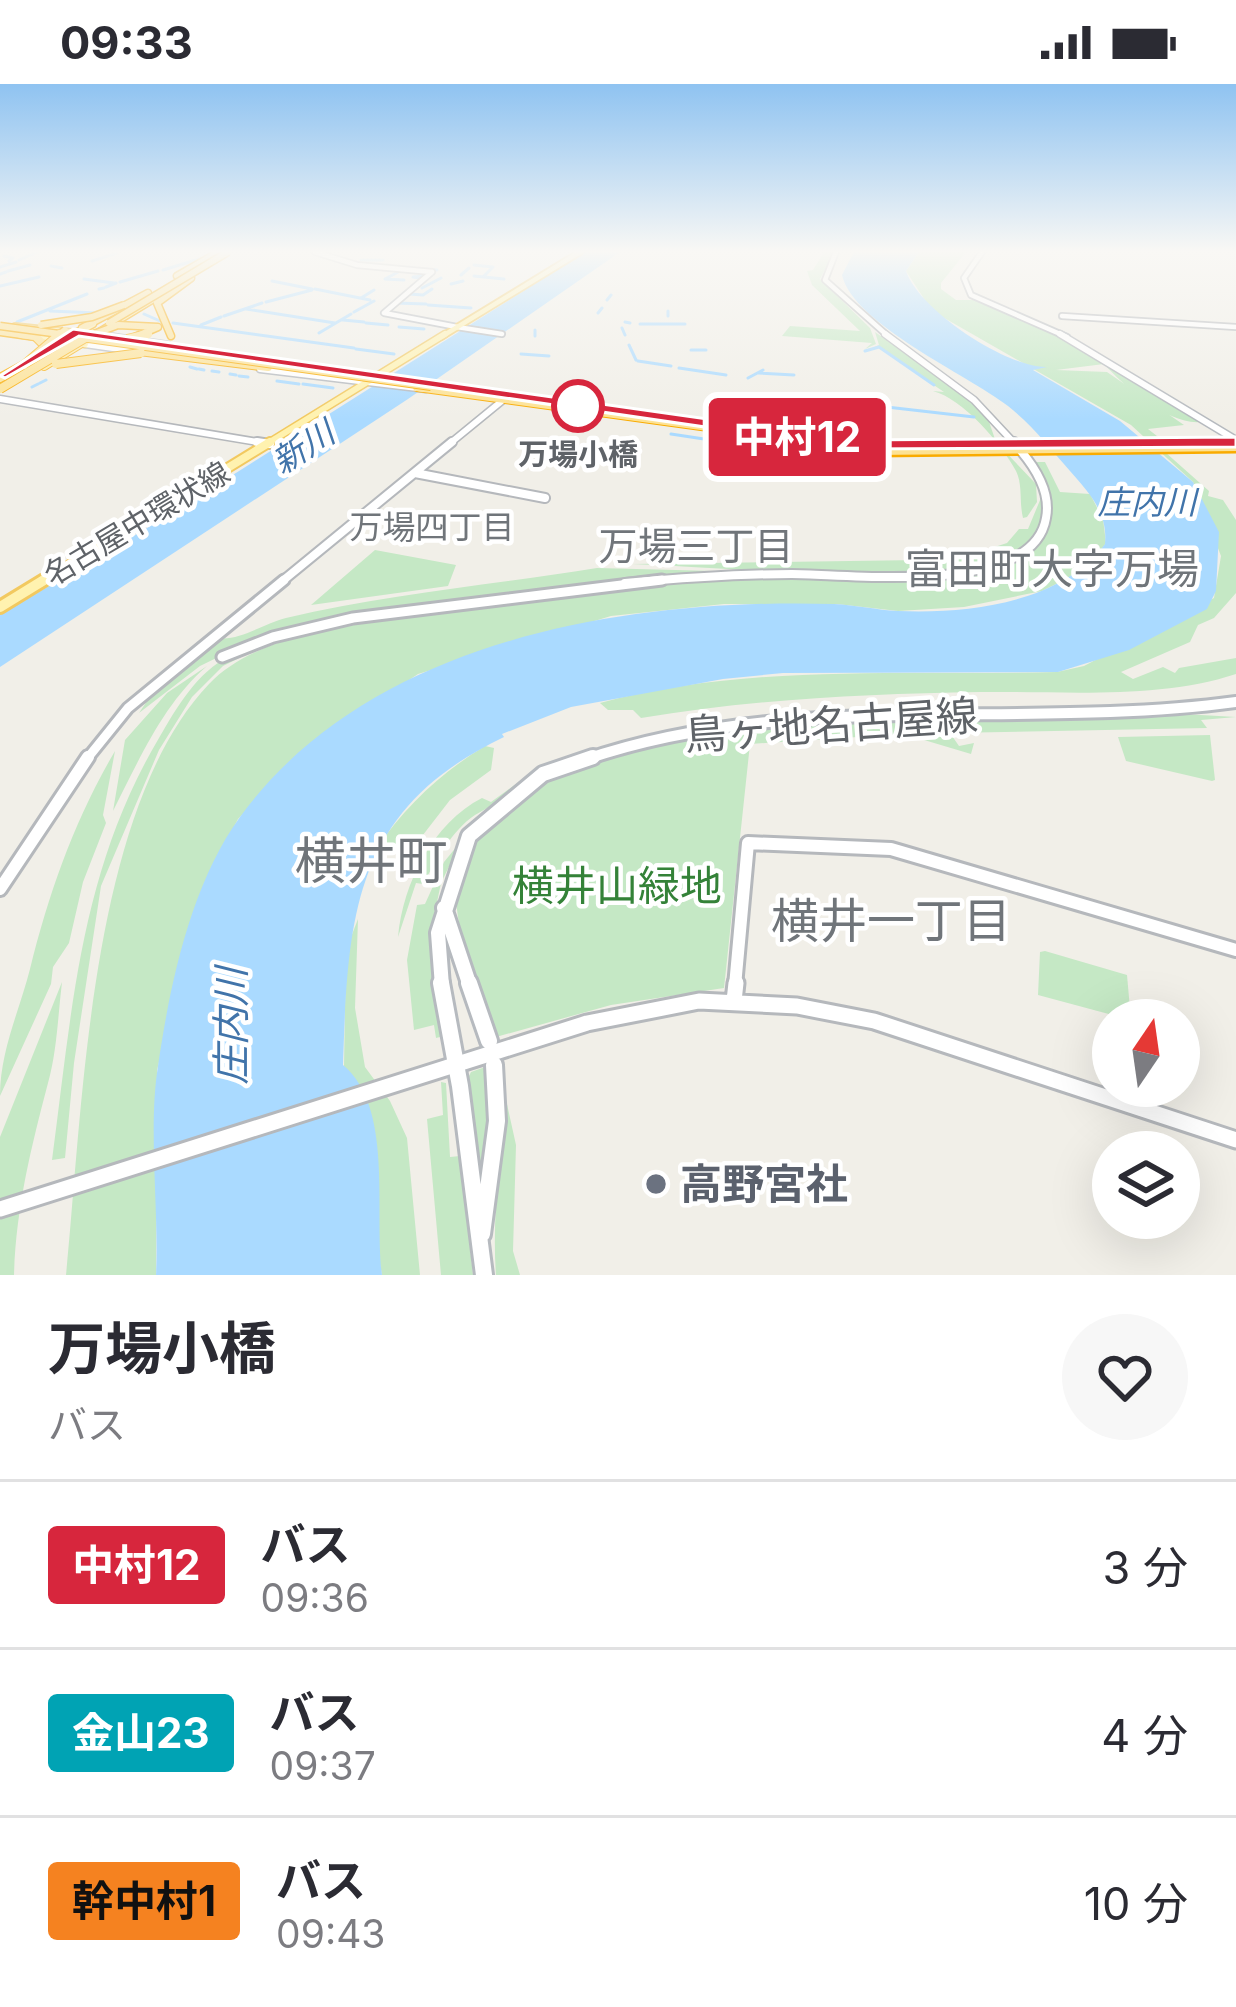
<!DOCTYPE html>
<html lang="ja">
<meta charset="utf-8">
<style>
:root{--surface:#fff;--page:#f7f7f7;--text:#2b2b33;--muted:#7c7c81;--line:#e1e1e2}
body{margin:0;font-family:Inter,"Noto Sans JP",sans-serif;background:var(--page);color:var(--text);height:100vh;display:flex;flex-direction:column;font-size:45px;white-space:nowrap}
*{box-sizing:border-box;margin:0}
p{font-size:39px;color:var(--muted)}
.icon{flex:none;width:66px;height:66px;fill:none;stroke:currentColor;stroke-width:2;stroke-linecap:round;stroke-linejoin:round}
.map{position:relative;height:1191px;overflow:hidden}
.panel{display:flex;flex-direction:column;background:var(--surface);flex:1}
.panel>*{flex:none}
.badge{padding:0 24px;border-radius:9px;font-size:42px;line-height:78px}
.needle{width:78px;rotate:13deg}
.fabs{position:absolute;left:1092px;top:915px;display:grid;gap:24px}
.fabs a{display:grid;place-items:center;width:108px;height:108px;border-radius:50%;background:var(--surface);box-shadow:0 12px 48px #0002;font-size:60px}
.map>.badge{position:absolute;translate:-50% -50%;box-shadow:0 0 0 6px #fff}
.round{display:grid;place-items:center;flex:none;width:126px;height:126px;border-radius:63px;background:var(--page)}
.head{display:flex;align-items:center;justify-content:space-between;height:204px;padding:0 48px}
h1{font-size:57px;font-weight:700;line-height:90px}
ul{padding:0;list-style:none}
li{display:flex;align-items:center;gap:36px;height:168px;padding:0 48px;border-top:3px solid var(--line)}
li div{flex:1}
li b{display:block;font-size:45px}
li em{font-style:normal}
li .badge{min-width:132px;font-weight:700;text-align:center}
.status{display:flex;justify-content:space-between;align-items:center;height:84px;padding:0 60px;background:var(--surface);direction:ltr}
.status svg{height:33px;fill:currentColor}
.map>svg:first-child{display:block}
.green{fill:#c5e8c5}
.water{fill:#aadaff}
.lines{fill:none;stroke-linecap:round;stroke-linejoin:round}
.stream{stroke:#aadaff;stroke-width:3}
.tertiary-far5-casing{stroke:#b5b8bc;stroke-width:8}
.tertiary-far4-casing{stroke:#b5b8bc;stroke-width:9}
.tertiary-far3-casing{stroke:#b5b8bc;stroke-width:12}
.tertiary-far2-casing{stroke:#b5b8bc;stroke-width:15}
.tertiary-far1-casing{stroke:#b5b8bc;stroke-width:18}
.tertiary-casing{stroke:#b5b8bc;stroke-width:21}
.secondary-far4-casing{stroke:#b6babf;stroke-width:8}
.secondary-far3-casing{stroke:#b6babf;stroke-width:9}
.secondary-far2-casing{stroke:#b6babf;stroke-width:16}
.secondary-far1-casing{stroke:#b6babf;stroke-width:20}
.secondary-casing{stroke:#b6babf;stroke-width:22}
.primary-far3-casing{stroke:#f2c960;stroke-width:8}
.primary-far2-casing{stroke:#f2c960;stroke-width:9}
.primary-far1-casing{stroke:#f2c960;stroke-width:12}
.primary-casing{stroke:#f2c960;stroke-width:16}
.trunk-far1-casing{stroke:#f9ab00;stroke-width:9}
.trunk-casing{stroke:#f9ab00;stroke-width:10}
.motorway-far2-casing{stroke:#f9ab00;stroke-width:9}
.motorway-far1-casing{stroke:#f9ab00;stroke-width:10}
.motorway-casing{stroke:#f9ab00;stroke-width:15}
.tertiary-far5{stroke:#fff;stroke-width:4.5}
.tertiary-far4{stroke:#fff;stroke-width:6}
.tertiary-far3{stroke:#fff;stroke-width:8}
.tertiary-far2{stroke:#fff;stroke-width:9}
.tertiary-far1{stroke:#fff;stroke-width:12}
.tertiary{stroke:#fff;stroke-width:15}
.secondary-far4{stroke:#fff;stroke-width:4.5}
.secondary-far3{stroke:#fff;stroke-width:6}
.secondary-far2{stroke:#fff;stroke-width:10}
.secondary-far1{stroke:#fff;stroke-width:14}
.secondary{stroke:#fff;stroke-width:16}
.primary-far3{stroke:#fff2af;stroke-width:4.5}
.primary-far2{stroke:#fff2af;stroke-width:6}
.primary-far1{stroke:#fff2af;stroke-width:8}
.primary{stroke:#fff2af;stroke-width:10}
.trunk-far1{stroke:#feeaa1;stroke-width:6}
.trunk{stroke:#feeaa1;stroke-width:8}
.motorway-far2{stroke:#fde293;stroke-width:6}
.motorway-far1{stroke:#fde293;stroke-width:8}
.motorway{stroke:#fde293;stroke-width:10}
.motorway-bridge-far1-casing{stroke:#f9ab00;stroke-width:9;stroke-linecap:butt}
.motorway-bridge-casing{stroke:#f9ab00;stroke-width:10;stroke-linecap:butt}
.motorway-bridge-far1{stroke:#fde293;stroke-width:6}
.motorway-bridge{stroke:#fde293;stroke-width:8}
.line{fill:#d7263d;stroke:#fff;stroke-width:3}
.stop-dot{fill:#fff;stroke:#d7263d;stroke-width:6}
.worship-dot{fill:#6b7280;stroke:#fff;stroke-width:4.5}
.labels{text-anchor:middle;stroke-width:9;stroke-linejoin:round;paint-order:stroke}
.far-stop-label{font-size:30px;font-weight:bold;fill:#5f6368;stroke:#fff}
.far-street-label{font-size:30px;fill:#5f6368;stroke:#fff}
.far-water-label{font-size:33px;font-style:italic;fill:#4174aa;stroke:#fff}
.far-neighbourhood-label{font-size:33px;fill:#70757a;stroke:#fff}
.neighbourhood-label{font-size:39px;fill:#70757a;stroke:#fff}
.water-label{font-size:39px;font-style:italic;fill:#4174aa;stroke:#fff}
.quarter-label{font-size:42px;fill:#70757a;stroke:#fff}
.near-street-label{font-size:42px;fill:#5f6368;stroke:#fff}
.near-park-label{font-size:42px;fill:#348238;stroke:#fff}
.near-worship-label{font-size:42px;font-weight:bold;fill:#5b616d;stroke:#fff;text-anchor:start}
.near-neighbourhood-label{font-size:48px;fill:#70757a;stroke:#fff}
.near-quarter-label{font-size:51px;fill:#70757a;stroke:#fff}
</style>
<div class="status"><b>09:33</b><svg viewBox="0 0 49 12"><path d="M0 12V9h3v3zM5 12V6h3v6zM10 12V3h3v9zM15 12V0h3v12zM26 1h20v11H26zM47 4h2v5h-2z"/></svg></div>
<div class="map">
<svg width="1236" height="1191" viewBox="0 0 1236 1191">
<rect width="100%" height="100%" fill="#f1efe8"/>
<path class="green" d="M824 168H834L820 195 870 244 876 260 865 265 872 259 782 252 790 242 860 247 812 201 807 187 813 186Z
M919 168H966L941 199V205L956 216H978L1078 259 1200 338C1169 341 1123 301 1104 280L1056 286 1107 288 1184 341 1148 345 1166 359 1165 368 1209 407 1208 412 1223 416 1236 436V509L1214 534 1198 541 1190 558 1121 588 1133 595 1163 583 1175 589 1179 584 1236 574V590C1157 616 1063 607 980 608 866 610 753 615 641 634L633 626H608L600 619C749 579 904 592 1057 588L1084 582 1214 514 1221 472 1193 398 1131 341 932 227 906 187Z
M875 248 972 316 987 332 996 358 1036 400 1037 418 1027 433 1023 434C1019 418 1023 401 1016 387 1001 359 963 315 933 307L944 308 879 264 865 267 879 261Z
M1034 378H1045L1060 408 1090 410 1103 435 1106 459 1088 484 1042 507 964 523 898 527 837 520H724L611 532 418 590 301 669 238 735 202 806 157 986 156 1191H66C83 1023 89 726 209 600 268 537 411 535 493 523 547 515 600 504 654 497 687 493 721 495 754 494 824 493 893 493 963 485 980 483 1000 483 1016 477 1055 460 1062 409 1034 378Z
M1043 409C1043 429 1042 453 1024 467 969 507 709 482 632 480L920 476 973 470 1007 459 1019 445H1028Z
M375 466 456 481 448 502 311 521Z
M597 484 789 489 631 494 313 539 245 560 200 582 139 629 153 608 217 554C238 558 265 539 286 534 388 510 493 501 597 484Z
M517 515 331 543 272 558 223 582 192 613 159 666 101 802 74 979 65 1074 52 1076C72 926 80 787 159 654 177 623 197 588 230 572 316 529 423 528 517 515Z
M207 582C163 620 139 676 113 727L125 656 167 609Z
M1183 630 1236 633 1201 636 1207 644 950 649 959 662 974 659 971 670 904 650 750 660 724 904 611 921 496 953C482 906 450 845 457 795 460 773 479 749 495 734 645 600 989 638 1183 630Z
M1210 651 1215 696 1212 697 1126 677 1118 653Z
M485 662 494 664 491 686 450 716 416 760 375 766C406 722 439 690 485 662Z
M115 667 103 731 106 739 83 798 69 859 53 883 51 900 0 1012C0 967 19 928 30 885 49 808 75 735 115 667Z
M520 697C503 718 496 718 475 731 452 746 436 777 423 800L416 799 398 853C403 799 433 739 482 714L491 718Z
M462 756 441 799 431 847 444 952 436 954 434 941 414 946 407 876 417 821 425 820 444 778Z
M358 835 355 924 365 983 390 1017 407 1054 420 1191H382L344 982 346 866Z
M1045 867 1127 891 1131 936 1038 911 1040 868Z
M62 898C58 931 57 967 48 999 31 1064 16 1124 14 1191H0V1053Z
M485 983 489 1037 482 1116 476 1097 478 1071 467 996 471 988Z
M501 993 516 1061 513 1167 520 1191H496C491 1125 504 1059 501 993Z
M441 998 446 999 450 1073 460 1072 473 1191H441L427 1035 443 1031Z"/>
<path class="water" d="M585 168H620L408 315 0 583V531L179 425Z
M854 168H919L906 187C919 226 1007 284 1047 283L1033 286 1120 337 1193 398 1219 448 1216 507 1207 525 1129 566 1058 588 783 589 723 595 571 623 502 650 504 653C353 725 348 831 343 981 394 1023 374 1128 382 1191H156C159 1125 148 1044 158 982 170 900 191 800 240 733 370 554 629 514 834 520 856 521 877 526 898 527 969 530 1061 519 1105 460 1108 428 1089 409 1070 387 1048 362 1035 344 1008 322 968 291 853 240 842 191Z"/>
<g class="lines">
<path class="stream" d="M4 172 13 174 9 177
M19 176 37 168
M361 176H383
M92 177 117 169
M474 181 493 183 484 192
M51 182 62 184
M0 183 16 178
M423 185 437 186
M163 186 199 175
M402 186 385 195 404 196
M8 187 30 181
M0 190 6 188
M461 191 469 184
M474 192 504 195
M420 194 413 193 424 192
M84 195 114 199
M272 197 312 205
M120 198 158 187
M451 200 463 197
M0 202 39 193
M106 203 116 199
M422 204 441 194
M99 205 104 204
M315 205 370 216
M410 210 423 211 432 205
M361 214 374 206
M607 216 611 211
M266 218 312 206
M397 219 426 220
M428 221 471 224
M246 225 335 239
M50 227 98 229
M668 227V232
M354 228 374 217
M598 229 602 224
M144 230 160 237
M224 232 262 219
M343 236 364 238
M17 238 87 210
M625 238 630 239
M173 239 354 264
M366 239 388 241
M640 240H685
M201 241 221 233
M399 243 424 245
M622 244 625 251
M535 246V252
M319 249 351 230
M629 261 636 276
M356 265 394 270
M691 266H706
M865 267 879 263 934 301
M521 270 549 272
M638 277 671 282
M190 283 197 285
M679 284 726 291
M199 285 204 286
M212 287 219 288
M759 289 794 291
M230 290 236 291
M239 292 248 293
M748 294 763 286
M277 297 299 300
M40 299 46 296
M303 300 333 304
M32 303 38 300
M782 311 974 333
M671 350 704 355
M708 356 758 364
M719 360 759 370"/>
<g class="tertiary-far5-casing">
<path id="tertiary-far5" d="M836 168 825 196 889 253
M1062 232 1236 243
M457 243 502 250"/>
</g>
<g class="tertiary-far4-casing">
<path id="tertiary-far4" d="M885 250 974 316 1016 361
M0 315 270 360
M448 361 503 316"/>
</g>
<g class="tertiary-far3-casing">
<path id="tertiary-far3" d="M257 358 270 360
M1014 358 1017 362
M415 389 545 414
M280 499 452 358
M625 499C681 494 737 490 792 490 851 490 1033 513 1046 434 1051 409 1037 386 1021 367"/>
</g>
<g class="tertiary-far2-casing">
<path id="tertiary-far2" d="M222 573 273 553 353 534 662 496
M86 676 128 624 284 496"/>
</g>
<g class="tertiary-far1-casing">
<path id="tertiary-far1" d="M0 805 88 673
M735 902 748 759 891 765 1236 866"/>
</g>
<g class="tertiary-casing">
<path id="tertiary" d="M734 917 736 899
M0 1125 587 939 699 917 797 922 874 937 1236 1056"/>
</g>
<g class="secondary-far4-casing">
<path id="secondary-far4" d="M315 168 357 181 432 188
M982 168 964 194 971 211 1067 253
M432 188 384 229 457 243
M100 251 116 253"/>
</g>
<g class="secondary-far3-casing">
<path id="secondary-far3" d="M1060 250 1236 356
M100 251 168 261
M85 260 141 268
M260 285 426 305"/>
</g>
<g class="secondary-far2-casing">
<path id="secondary-far2" d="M584 676C793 604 1020 647 1236 618"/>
</g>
<g class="secondary-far1-casing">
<path id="secondary-far1" d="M444 824 470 902
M442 902 438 849 469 752 543 690 593 673"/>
</g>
<g class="secondary-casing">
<path id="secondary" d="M441 899 460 1002 484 1191
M469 899 489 957
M482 1150 497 1037 494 981"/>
</g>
<g class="primary-far3-casing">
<path id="primary-far3" d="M15 242 100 251
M27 250 46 253
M441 253 580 168"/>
</g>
<g class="primary-far2-casing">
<path id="primary-far2" d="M29 250 85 260
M94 250 100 251
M265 361 445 250"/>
</g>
<g class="primary-far1-casing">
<path id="primary-far1" d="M40 499 270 358"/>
</g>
<g class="primary-casing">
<path id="primary" d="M0 523 44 496"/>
</g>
<g class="trunk-far1-casing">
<path id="trunk-far1" d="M68 253 93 240
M91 253 165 208"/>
</g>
<g class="trunk-casing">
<path id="trunk" d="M42 267 73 250
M44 282 96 250"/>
</g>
<g class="motorway-far2-casing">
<path id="motorway-far2" d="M177 192 219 168
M82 244 148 209
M0 248 36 253
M171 252 157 219 191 194"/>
</g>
<g class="motorway-far1-casing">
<path id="motorway-far1" d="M21 250 35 252 44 261
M139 267 268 283
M0 294 24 281
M417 303 838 361"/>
</g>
<g class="motorway-casing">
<path id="motorway" d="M816 358 875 366 1236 362"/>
</g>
<use href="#tertiary-far5" class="tertiary-far5"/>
<use href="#tertiary-far4" class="tertiary-far4"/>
<use href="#tertiary-far3" class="tertiary-far3"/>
<use href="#tertiary-far2" class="tertiary-far2"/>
<use href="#tertiary-far1" class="tertiary-far1"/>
<use href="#tertiary" class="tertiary"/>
<use href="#secondary-far4" class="secondary-far4"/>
<use href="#secondary-far3" class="secondary-far3"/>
<use href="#secondary-far2" class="secondary-far2"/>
<use href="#secondary-far1" class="secondary-far1"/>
<use href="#secondary" class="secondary"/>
<use href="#primary-far3" class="primary-far3"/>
<use href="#primary-far2" class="primary-far2"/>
<use href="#primary-far1" class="primary-far1"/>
<use href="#primary" class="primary"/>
<use href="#trunk-far1" class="trunk-far1"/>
<use href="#trunk" class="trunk"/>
<use href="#motorway-far2" class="motorway-far2"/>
<use href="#motorway-far1" class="motorway-far1"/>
<use href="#motorway" class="motorway"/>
<g class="motorway-bridge-far1-casing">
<path id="motorway-bridge-far1" d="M109 239 228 168
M41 241 92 233 124 221
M0 242 82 253
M56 253 65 246
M86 253 118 241 158 243 135 253"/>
</g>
<g class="motorway-bridge-casing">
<path id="motorway-bridge" d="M60 250 431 302
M127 255 148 250
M56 280 141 269
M24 281 60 250
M0 305 92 250"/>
</g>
<use href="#motorway-bridge-far1" class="motorway-bridge-far1"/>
<use href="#motorway-bridge" class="motorway-bridge"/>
</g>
<linearGradient id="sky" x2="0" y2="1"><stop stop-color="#8fc3f1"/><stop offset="0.5" stop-color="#f9f8f5"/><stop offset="1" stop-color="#f9f8f5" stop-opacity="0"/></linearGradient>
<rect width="1236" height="335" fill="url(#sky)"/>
<path class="line" d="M73 245 856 356 1236 353V363L856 365 79 252 5 294 0 292Z"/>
<circle class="stop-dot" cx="578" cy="322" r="24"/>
<circle class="worship-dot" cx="656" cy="1100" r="12"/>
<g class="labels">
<g class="far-stop-label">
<text x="578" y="381">万場小橋</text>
</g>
<g class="far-street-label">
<text transform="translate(137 440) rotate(-31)" y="10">名古屋中環状線</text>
</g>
<g class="far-water-label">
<text transform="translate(303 363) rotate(-33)" y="12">新川</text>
<text x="1147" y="430">庄内川</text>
</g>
<g class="far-neighbourhood-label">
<text x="432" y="455">万場四丁目</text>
</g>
<g class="neighbourhood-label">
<text x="696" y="476">万場三丁目</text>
</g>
<g class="water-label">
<text transform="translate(231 942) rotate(-90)" y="14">庄内川</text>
</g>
<g class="quarter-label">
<text x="1052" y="500">富田町大字万場</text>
</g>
<g class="near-street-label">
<text transform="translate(831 641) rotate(-4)" y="15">鳥ヶ地名古屋線</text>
</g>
<g class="near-park-label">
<text x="617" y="817">横井山緑地</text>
</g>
<g class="near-worship-label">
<text x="680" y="1115">高野宮社</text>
</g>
<g class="near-neighbourhood-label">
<text x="891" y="854">横井一丁目</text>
</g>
<g class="near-quarter-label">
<text x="371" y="795">横井町</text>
</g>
</g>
</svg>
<div class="fabs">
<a><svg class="needle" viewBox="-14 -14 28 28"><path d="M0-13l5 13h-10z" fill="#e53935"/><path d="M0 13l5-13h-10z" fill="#7c7c81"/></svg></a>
<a><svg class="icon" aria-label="layers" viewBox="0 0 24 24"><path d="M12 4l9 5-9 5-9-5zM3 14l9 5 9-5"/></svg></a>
</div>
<b class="badge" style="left:797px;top:353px;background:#d7263d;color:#fff">中村12</b>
</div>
<section class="panel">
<div class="head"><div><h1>万場小橋</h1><p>バス</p></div><a class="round"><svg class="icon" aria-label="heart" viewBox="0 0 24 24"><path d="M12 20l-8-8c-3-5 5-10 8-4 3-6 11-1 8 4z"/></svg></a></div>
<ul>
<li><span class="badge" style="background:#d7263d;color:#fff">中村12</span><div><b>バス</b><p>09:36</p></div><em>3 分</em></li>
<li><span class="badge" style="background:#00a3b4;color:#fff">金山23</span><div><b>バス</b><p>09:37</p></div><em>4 分</em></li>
<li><span class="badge" style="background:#f58220;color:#111">幹中村1</span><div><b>バス</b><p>09:43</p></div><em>10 分</em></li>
</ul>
</section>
